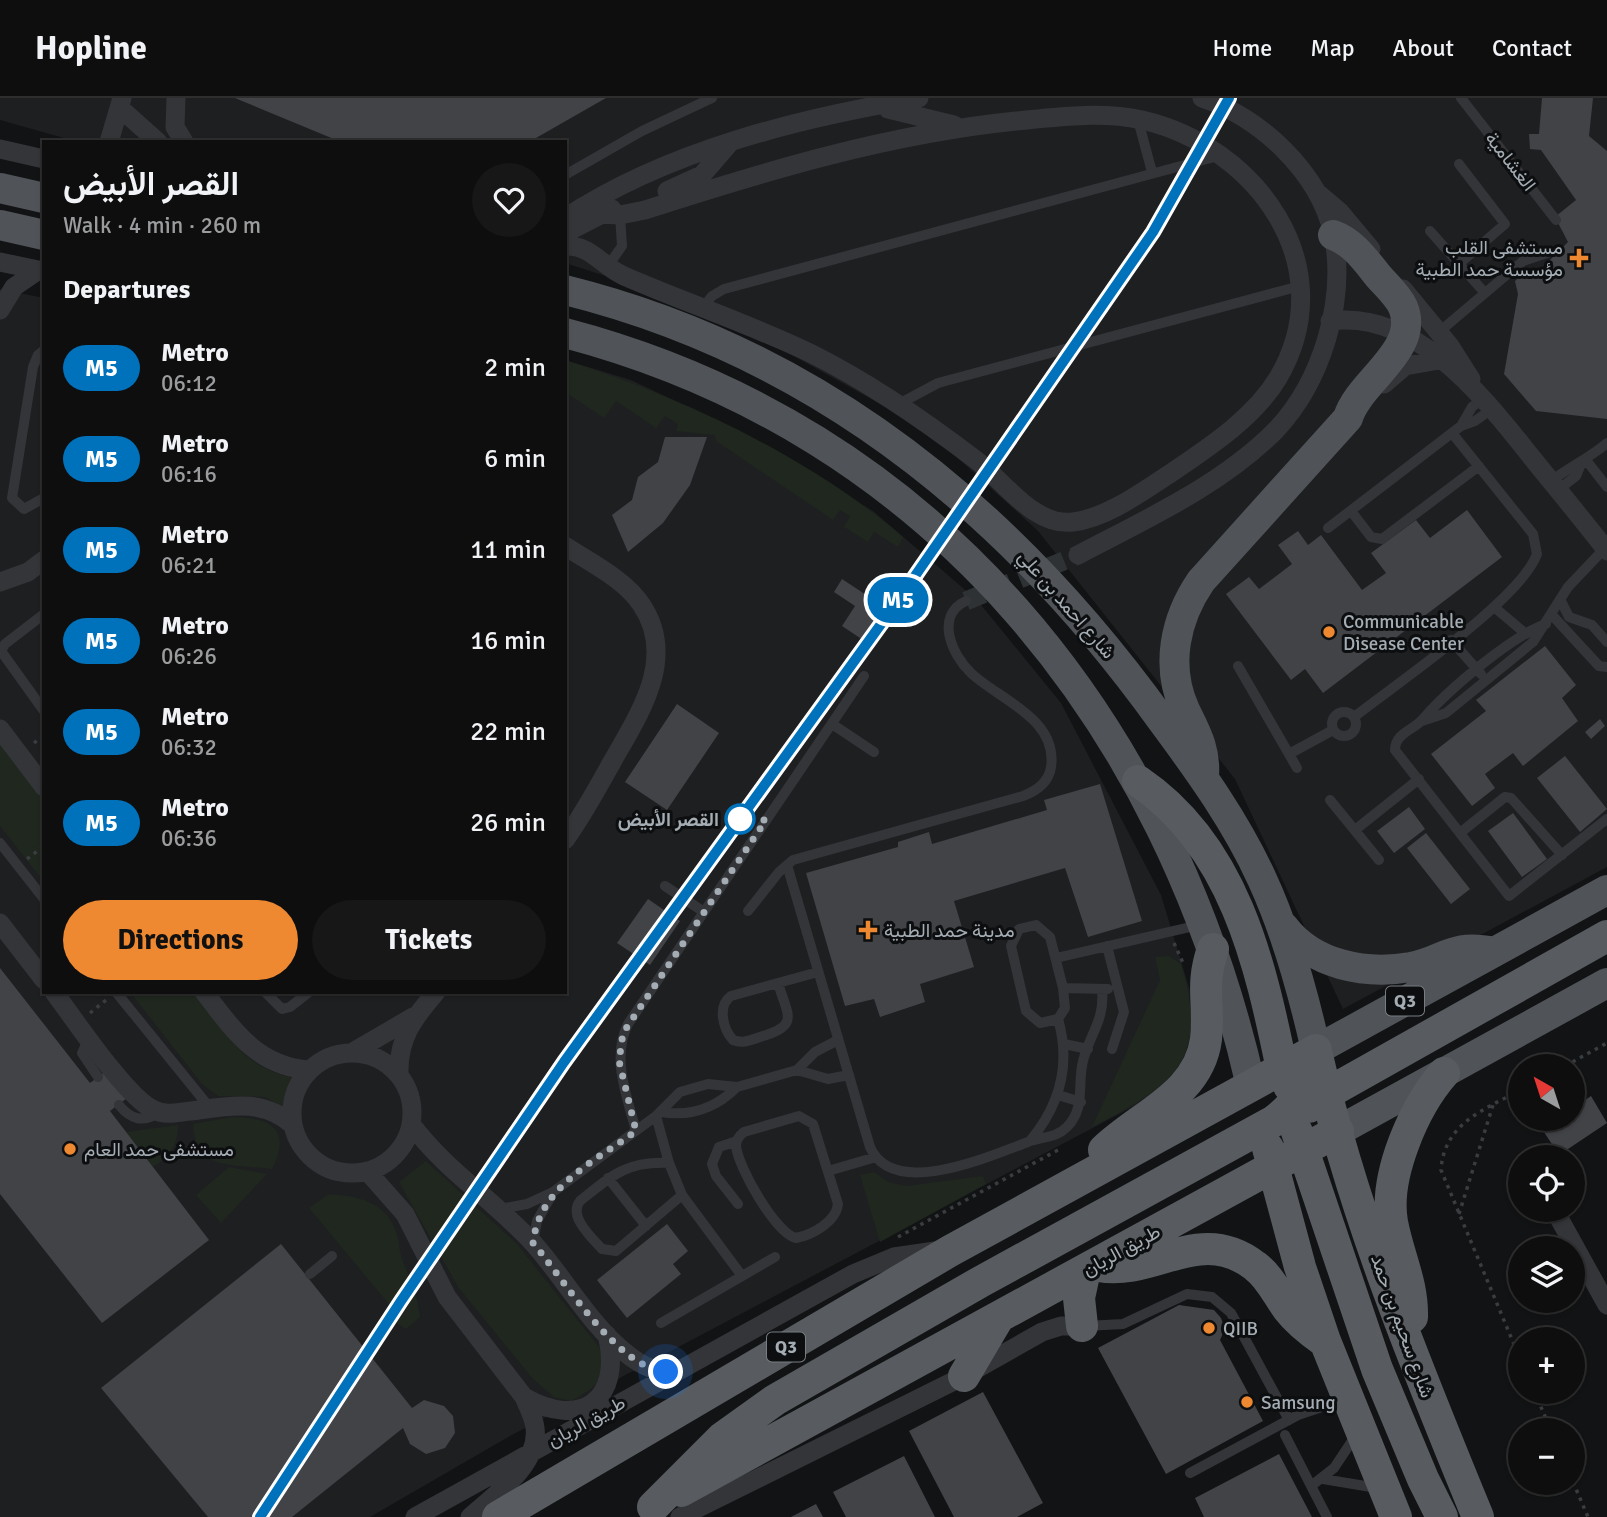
<!DOCTYPE html>
<meta charset="utf-8">
<style>
:root{--surface:#0e0e0f;--page:#171718;--text:#f1f3f6;--muted:#9b9c9e;--line:#2e2e2f;--accent:#ee8931}
body{margin:0;font-family:Signika,Vazirmatn,sans-serif;background:var(--page);color:var(--text);height:100vh;display:flex;flex-direction:column;font-size:26px;white-space:nowrap}
*{box-sizing:border-box;margin:0}
p{font-size:23px;color:var(--muted)}
.icon{flex:none;width:38px;height:38px;fill:none;stroke:currentColor;stroke-width:2;stroke-linecap:round;stroke-linejoin:round}
.map{position:relative;flex:1;overflow:hidden}
.panel{position:absolute;left:42px;top:42px;width:525px;height:854px;display:flex;flex-direction:column;background:var(--surface);border-radius:0px;box-shadow:0 2px 5px #0004,0 0 0 2px var(--line)}
.panel>*{flex:none}
.badge{padding:0 14px;border-radius:23px;font-size:24px;line-height:46px}
.needle{width:46px;rotate:321deg}
.buttons{position:absolute;left:1508px;top:956px;display:grid;gap:14px}
.buttons a{display:grid;place-items:center;width:77px;height:77px;border-radius:50%;background:var(--surface);box-shadow:0 2px 5px #0004,0 0 0 2px var(--line);font-size:35px}
.you{position:absolute;width:35px;height:35px;margin:-18px;border:5px solid #fff;border-radius:50%;background:#1a73e8;box-shadow:0 0 0 10px #1a73e833}
.map>.badge{position:absolute;translate:-50% -50%;box-shadow:0 0 0 4px #fff}
h2{padding:0 21px;font-size:26px;line-height:63px}
.round{display:grid;place-items:center;flex:none;width:74px;height:74px;border-radius:37px;background:var(--page)}
.headline{display:flex;align-items:center;justify-content:space-between;height:119px;padding:0 21px}
h1{font-size:33px;font-weight:700;line-height:52px}
.primary-button{display:flex;gap:14px;margin-top:auto;padding:14px 21px}
.primary-button a{flex:1;height:80px;border-radius:42px;background:var(--accent);color:#111;font-size:28px;font-weight:700;line-height:80px;text-align:center}
.primary-button a+a{background:var(--page);color:var(--text)}
ul{padding:0;list-style:none}
li{display:flex;align-items:center;gap:21px;height:91px;padding:0 21px}
li div{flex:1}
li b{display:block;font-size:26px}
li em{font-style:normal}
li .badge{min-width:77px;font-weight:700;text-align:center}
header{display:flex;align-items:center;gap:42px;box-sizing:border-box;height:98px;padding:0 35px;background:var(--surface);border-bottom:2px solid var(--line)}
header strong{font-size:33px}
nav{display:flex;gap:38px;margin-inline-start:auto;font-size:24px}
.map>svg:first-child{display:block}
.built{fill:#1e1f21}
.green{fill:#1f271f}
.building{fill:#414347}
.lines{fill:none;stroke-linecap:round;stroke-linejoin:round}
.minor-tunnel{stroke:#2f3234;stroke-width:19;stroke-dasharray:19 10;stroke-linecap:butt}
.path{stroke:#3a3d40;stroke-width:3.5;stroke-dasharray:3.5 5;stroke-linecap:butt}
.service{stroke:#343539;stroke-width:10}
.minor{stroke:#343539;stroke-width:19}
.primary{stroke:#505358;stroke-width:30}
.trunk{stroke:#585c61;stroke-width:32}
.line-casing{stroke:#fff;stroke-width:16}
.line{stroke:#0072bc;stroke-width:10}
.walk{stroke:#a4acb4;stroke-width:7;stroke-dasharray:0 12.6}
.poi-dot{fill:#ee8931;stroke:#0d0e0f;stroke-width:2.5}
.stop-dot{fill:#fff;stroke:#0072bc;stroke-width:3.5}
.labels{text-anchor:middle;stroke-width:6;stroke-linejoin:round;paint-order:stroke}
.shield{fill:#0d0e0f;stroke:#777d82;stroke-width:2}
.shield-label{font-size:18px;font-weight:bold;fill:#a4acb4}
.street-label{font-size:19px;fill:#a4acb4;stroke:#0d0e0f}
.poi-label{font-size:19px;fill:#a4acb4;stroke:#0d0e0f;text-anchor:start}
.stop-label{font-size:19px;font-weight:bold;fill:#a4acb4;stroke:#0d0e0f;text-anchor:end}
</style>
<header>
<strong>Hopline</strong>
<nav><a>Home</a><a>Map</a><a>About</a><a>Contact</a></nav>
</header>
<div class="map">
<svg width="1607" height="1419" viewBox="0 0 1607 1419">
<rect width="100%" height="100%" fill="#121314"/>
<path class="built" d="M0 0H1607V769L1343 911 1235 681 1038 433 927 332 709 211 565 165V44H78L0 22Z
M0 191 44 200V894H565V262L631 282 751 339 873 413 977 502 1061 605 1161 797 1190 893 1186 953 1180 967 1171 979 1140 1005 510 1338 370 1419H0Z"/>
<path class="green" d="M565 262C681 298 811 360 903 439L898 449 874 434 868 444 844 429 850 418 840 412 833 422 716 343 715 337 676 333 678 326 665 318 656 330 616 303 604 320 565 294Z
M0 641 44 698V784L0 728Z
M1169 858 1181 866C1211 963 1173 988 1092 1029L1160 882 1155 859Z
M130 894H194C225 934 242 970 295 980L285 1012 266 999 218 998 202 986Z
M232 1019C269 1019 293 1031 272 1071 235 1066 195 1074 193 1026Z
M178 1027C178 1047 170 1059 153 1069L126 1034Z
M426 1063 517 1146 599 1249C608 1280 599 1288 571 1303L554 1299 533 1281 458 1189 399 1084Z
M229 1069 267 1076 221 1125 196 1097Z
M874 1074 888 1084 906 1088 983 1078 986 1086 880 1144 860 1077Z
M329 1096C359 1098 388 1104 397 1137 400 1145 399 1155 403 1163 411 1186 417 1193 420 1219L406 1231 393 1223 388 1205 309 1110Z"/>
<path class="building" d="M235 0H606L529 44H341Z
M1542 0H1593L1589 38 1607 53V321L1536 313 1504 276 1518 196 1515 183 1523 176 1531 181 1568 144 1555 119 1576 102 1541 52 1530 51 1529 36H1539Z
M665 339H707L690 387 663 425 628 454 612 417 632 402 638 379 658 364Z
M1467 412 1502 459 1323 595 1305 571 1291 582 1226 496 1249 479 1259 491 1292 466 1278 447 1298 433 1308 447 1321 437 1362 492 1386 475 1371 455 1416 422 1430 440Z
M842 481 892 514 869 546 842 528 855 508 834 494Z
M1545 548 1576 587 1562 600 1578 623 1523 668 1513 655 1485 676 1495 690 1472 708 1431 656 1486 613 1476 602Z
M677 606 719 635 667 712 625 684Z
M1600 621 1605 628 1591 641 1585 634Z
M1565 658 1607 711 1580 734 1537 680Z
M1100 686 1142 823 1088 839 1065 770 954 803 974 869 920 886 925 904 880 919 874 901 845 908 806 775 898 749V744L929 734 932 746 1047 712 1044 702Z
M1409 709 1425 731 1394 755 1377 733Z
M1513 715 1547 761 1522 779 1488 733Z
M1426 735 1470 791 1451 806 1407 750Z
M648 801 680 823 650 867 617 845Z
M0 870 90 985 110 970 131 997 110 1013 209 1142 102 1225 0 1096Z
M1591 998 1607 1025 1559 1057 1542 1031 1558 1020H1573V1010Z
M667 1126 688 1153 673 1166 681 1176 627 1220 597 1182Z
M281 1146 412 1310 424 1302 444 1308 453 1318 455 1335 445 1350 426 1356 410 1346 403 1330 292 1419H208L101 1290Z
M1179 1207 1214 1212 1221 1220 1225 1231 1220 1242 1263 1323 1166 1376 1098 1250Z
M983 1294 1043 1405 1017 1419H954L909 1333Z
M1279 1356 1312 1419H1204L1195 1400Z
M904 1358 935 1419H846L833 1394Z
M816 1406 823 1419H791Z"/>
<g class="lines">
<path class="minor-tunnel" d="M966 503 1078 457"/>
<path class="path" d="M34 645 44 637
M27 761 44 748
M1174 845 1184 867
M90 915 106 902
M1565 968 1607 945
M1521 992C1485 1011 1444 1025 1441 1072L1521 1263
M1459 1116 1493 1007
M898 1139 1058 1052
M1534 1293 1551 1332
M1573 1384 1588 1419"/>
<path class="service" d="M1461 0 1556 122
M1138 22 1152 74
M1459 66 1505 126 1460 165
M565 77 642 33 712 0
M1430 133 1484 194
M608 168 622 148 620 117
M704 208 712 198 724 191 1218 58
M1439 234 1523 163 1547 155
M44 252 38 257 33 269 12 400 24 411 44 400
M897 307 938 285 1300 188
M1461 328 1472 309 1484 300
M1586 362 1607 389
M1551 383C1570 369 1589 360 1607 345
M1558 392 1576 378 1581 366
M1351 413 1371 439 1382 441 1479 368
M1328 430 1461 328 1475 323 1492 311
M1560 501 1569 519 1592 527 1607 544
M1494 509 1526 536
M44 516 5 546 1 553 44 613
M1551 516 1599 568 1607 569
M1546 526C1511 538 1447 593 1423 621 1414 632 1395 635 1395 652L1509 798 1607 721
M1451 542 1481 576
M1238 568 1297 670
M1332 626a12 12 0 1 1 24 0a12 12 0 1 1-24 0Z
M1354 619C1396 586 1521 501 1537 456L1533 436 1452 335
M1422 623 1446 615 1533 544 1568 489 1605 450
M832 626 874 654
M1289 656 1333 632
M1330 702 1379 762
M1355 732 1419 681
M1460 735 1505 699 1511 700 1562 757
M0 745 44 801
M787 767 870 1049C893 1102 990 1058 1028 1044 1042 1038 1055 1041 1067 1029 1086 1010 1077 986 1083 963 1090 935 1105 923 1102 891
M665 788 704 814
M748 813 779 774 793 762 1023 698C1036 693 1049 684 1051 669 1058 620 998 601 971 575 951 556 935 517 966 503
M1036 827 1050 839 1063 890 1065 910 1058 921 1040 925 1026 913 1011 848 1019 831Z
M1107 848 1124 914 1112 951
M1056 860 1199 827
M778 885C788 919 800 927 760 939 751 942 743 946 733 942 723 931 717 908 731 898Z
M778 885 818 874
M1063 890 1108 891
M116 894 210 1010
M265 894 282 911 290 909 309 894
M89 940 82 955 98 979
M1064 946 1088 951
M797 972 828 981 849 977
M1058 997 1081 1004
M119 1007C131 1022 143 1025 160 1014
M661 1014C691 1019 716 1010 737 989
M656 1018 669 1065 682 1097 742 1178
M799 1018 813 1026 838 1106C836 1124 812 1137 796 1140 776 1136 738 1069 736 1048 736 1041 740 1037 744 1034Z
M636 1033C627 998 611 960 628 926L864 578
M737 1043 719 1049 712 1066 716 1078 738 1106
M1030 1043C1060 1007 1071 966 1058 921
M669 1065C627 1063 612 1077 580 1103 568 1118 591 1139 602 1151L616 1153 682 1097
M828 1073 876 1059
M608 1080 646 1128
M500 1111 527 1106 553 1094 656 1018 680 994 708 986 737 989 797 972 815 954 838 942
M533 1145 537 1123 551 1098
M310 1176 332 1158
M661 1225 775 1159
M1086 1228 1123 1226 1187 1196 1212 1199 1231 1215 1289 1322
M1285 1337 1327 1419
M1190 1375 1298 1317 1343 1302
M1323 1381 1377 1390
M1311 1388 1334 1370 1356 1337"/>
<path class="minor" d="M176 0 175 29 184 44
M120 10 158 44
M888 11 954 27
M109 44 122 0
M0 51 44 61
M667 93 702 77 728 47
M1320 97 1340 114 1371 151
M565 120C668 52 800 20 919 0
M565 135 612 111
M565 148C592 147 601 168 624 178 686 205 750 226 812 256 870 285 925 323 976 362 1004 383 1034 429 1073 424 1107 420 1143 393 1171 375 1209 349 1254 320 1278 280 1344 168 1256 48 1142 22 1101 13 1057 19 1016 23 888 36 766 73 645 112L620 117 599 116
M0 164 43 173
M1403 191 1450 248 1471 281
M0 212 14 189 39 172
M1330 223C1417 211 1485 301 1533 361 1558 392 1583 422 1607 453
M1384 286 1405 268 1439 262
M565 448C591 465 624 481 641 506 678 560 639 616 612 664 597 691 583 717 565 742
M1078 457C1146 421 1220 388 1275 333 1321 285 1347 203 1333 136 1319 74 1261 20 1202 0
M0 484 28 474 44 462
M0 631 44 689
M0 825 44 882
M54 894C74 921 127 1000 154 1012 167 1018 178 1014 191 1013 229 1008 262 1000 293 1027
M204 894C234 933 257 968 309 972
M353 954 413 919
M292 1015a60 60 0 1 1 120 0a60 60 0 1 1-120 0Z
M399 976C398 940 413 921 436 894
M411 1026C448 1075 493 1101 534 1146 565 1181 590 1227 627 1256 643 1269 656 1274 676 1274
M367 1073 405 1116 447 1199 524 1299C528 1309 534 1319 535 1330 540 1367 493 1398 470 1419
M1554 1111 1607 1207
M524 1299C581 1332 623 1302 607 1237
M415 1419 853 1176 894 1159 942 1152
M680 1419 964 1278 1042 1234 1061 1228H1082"/>
<path class="primary" d="M0 90 44 100
M0 127 44 137
M565 192C819 255 1013 415 1163 624 1200 674 1236 724 1262 781 1287 835 1303 894 1316 952L1607 792
M565 235C934 332 1169 625 1251 988
M1204 678C1206 651 1196 635 1185 612 1165 568 1175 521 1201 483L1348 320C1358 284 1421 252 1403 209 1398 198 1387 188 1379 179 1366 163 1353 144 1333 137
M1284 829C1313 867 1365 877 1411 869 1446 862 1451 845 1494 854
M1338 1033 1607 885"/>
<path class="trunk" d="M1138 683C1234 748 1260 864 1282 971L1289 988
M1316 953C1352 1113 1416 1268 1478 1419
M1309 1009 1326 996 1607 838
M1297 1034 1377 1271 1423 1381 1442 1419
M1268 1050 1300 1169 1325 1243 1396 1419
M1104 1052C1140 1017 1199 997 1206 941 1210 907 1200 887 1213 851
M1099 1168C1155 1178 1200 1125 1255 1168 1270 1179 1277 1196 1288 1211 1298 1224 1311 1234 1324 1243
M1412 1219C1413 1185 1398 1157 1392 1124 1384 1078 1414 1009 1444 975
M1082 1228 1079 1200 1085 1172
M964 1278 997 1222
M681 1393 1338 1033
M653 1409 722 1340 775 1302 982 1183 1274 1023C1299 1005 1310 981 1316 952
M498 1419 950 1153 1316 952"/>
</g>
<g class="lines">
<g class="line-casing">
<path id="line" d="M260 1419 401 1203 564 964 897 504 1153 134 1229 0"/>
</g>
<use href="#line" class="line"/>
<path class="walk" d="M666 1274C616 1269 564 1181 533 1145 539 1089 594 1064 636 1033L619 963 623 935 766 722 740 721"/>
</g>
<g class="poi-dot">
<path d="M1575.5 149.5h7v7h7v7h-7v7h-7v-7h-7v-7h7z"/>
<circle cx="1329" cy="534" r="7"/>
<path d="M864.5 821.5h7v7h7v7h-7v7h-7v-7h-7v-7h7z"/>
<circle cx="70" cy="1051" r="7"/>
<circle cx="1209" cy="1230" r="7"/>
<circle cx="1247" cy="1304" r="7"/>
</g>
<circle class="stop-dot" cx="740" cy="721" r="14"/>
<g class="labels">
<g class="shield">
<rect x="1386" y="888.5" width="38" height="29" rx="5"/>
<rect x="767" y="1234.5" width="38" height="29" rx="5"/>
</g>
<g class="shield-label">
<text x="1405" y="909">Q3</text>
<text x="786" y="1255">Q3</text>
</g>
<g class="street-label">
<text transform="translate(1511 63) rotate(52)" y="7">الغشامية</text>
<text transform="translate(1067 506) rotate(49)" y="7">شارع احمد بن علي</text>
<text transform="translate(1121 1152) rotate(-29)" y="7">طريق الريان</text>
<text transform="translate(1403 1228) rotate(70)" y="7">شارع سحيم بن حمد</text>
<text transform="translate(586 1323) rotate(-29)" y="7">طريق الريان</text>
</g>
<g class="poi-label">
<text x="1563" y="156" text-anchor="end">مستشفى القلب<tspan x="1563" dy="22">مؤسسة حمد الطبية</tspan></text>
<text x="1343" y="530">Communicable<tspan x="1343" dy="22">Disease Center</tspan></text>
<text x="884" y="839">مدينة حمد الطبية</text>
<text x="84" y="1058">مستشفى حمد العام</text>
<text x="1223" y="1237">QIIB</text>
<text x="1261" y="1311">Samsung</text>
</g>
<g class="stop-label">
<text x="719" y="728">القصر الأبيض</text>
</g>
</g>
</svg>
<div class="buttons">
<a><svg class="needle" viewBox="-14 -14 28 28"><path d="M0-13l5 13h-10z" fill="#e53935"/><path d="M0 13l5-13h-10z" fill="#9b9c9e"/></svg></a>
<a><svg class="icon" aria-label="locate" viewBox="0 0 24 24"><circle cx="12" cy="12" r="6"/><path d="M12 2v4M12 18v4M2 12h4M18 12h4"/></svg></a>
<a><svg class="icon" aria-label="layers" viewBox="0 0 24 24"><path d="M12 4l9 5-9 5-9-5zM3 14l9 5 9-5"/></svg></a>
<a>+</a>
<a>−</a>
</div>
<div class="you" style="left:666px;top:1274px"></div>
<b class="badge" style="left:898px;top:502px;background:#0072bc;color:#fff">M5</b>
<section class="panel">
<div class="headline"><div><h1>القصر الأبيض</h1><p>Walk · 4 min · 260 m</p></div><a class="round"><svg class="icon" aria-label="heart" viewBox="0 0 24 24"><path d="M12 20l-8-8c-3-5 5-10 8-4 3-6 11-1 8 4z"/></svg></a></div>
<h2>Departures</h2>
<ul>
<li><span class="badge" style="background:#0072bc;color:#fff">M5</span><div><b>Metro</b><p>06:12</p></div><em>2 min</em></li>
<li><span class="badge" style="background:#0072bc;color:#fff">M5</span><div><b>Metro</b><p>06:16</p></div><em>6 min</em></li>
<li><span class="badge" style="background:#0072bc;color:#fff">M5</span><div><b>Metro</b><p>06:21</p></div><em>11 min</em></li>
<li><span class="badge" style="background:#0072bc;color:#fff">M5</span><div><b>Metro</b><p>06:26</p></div><em>16 min</em></li>
<li><span class="badge" style="background:#0072bc;color:#fff">M5</span><div><b>Metro</b><p>06:32</p></div><em>22 min</em></li>
<li><span class="badge" style="background:#0072bc;color:#fff">M5</span><div><b>Metro</b><p>06:36</p></div><em>26 min</em></li>
</ul>
<div class="primary-button"><a>Directions</a><a>Tickets</a></div>
</section>
</div>
